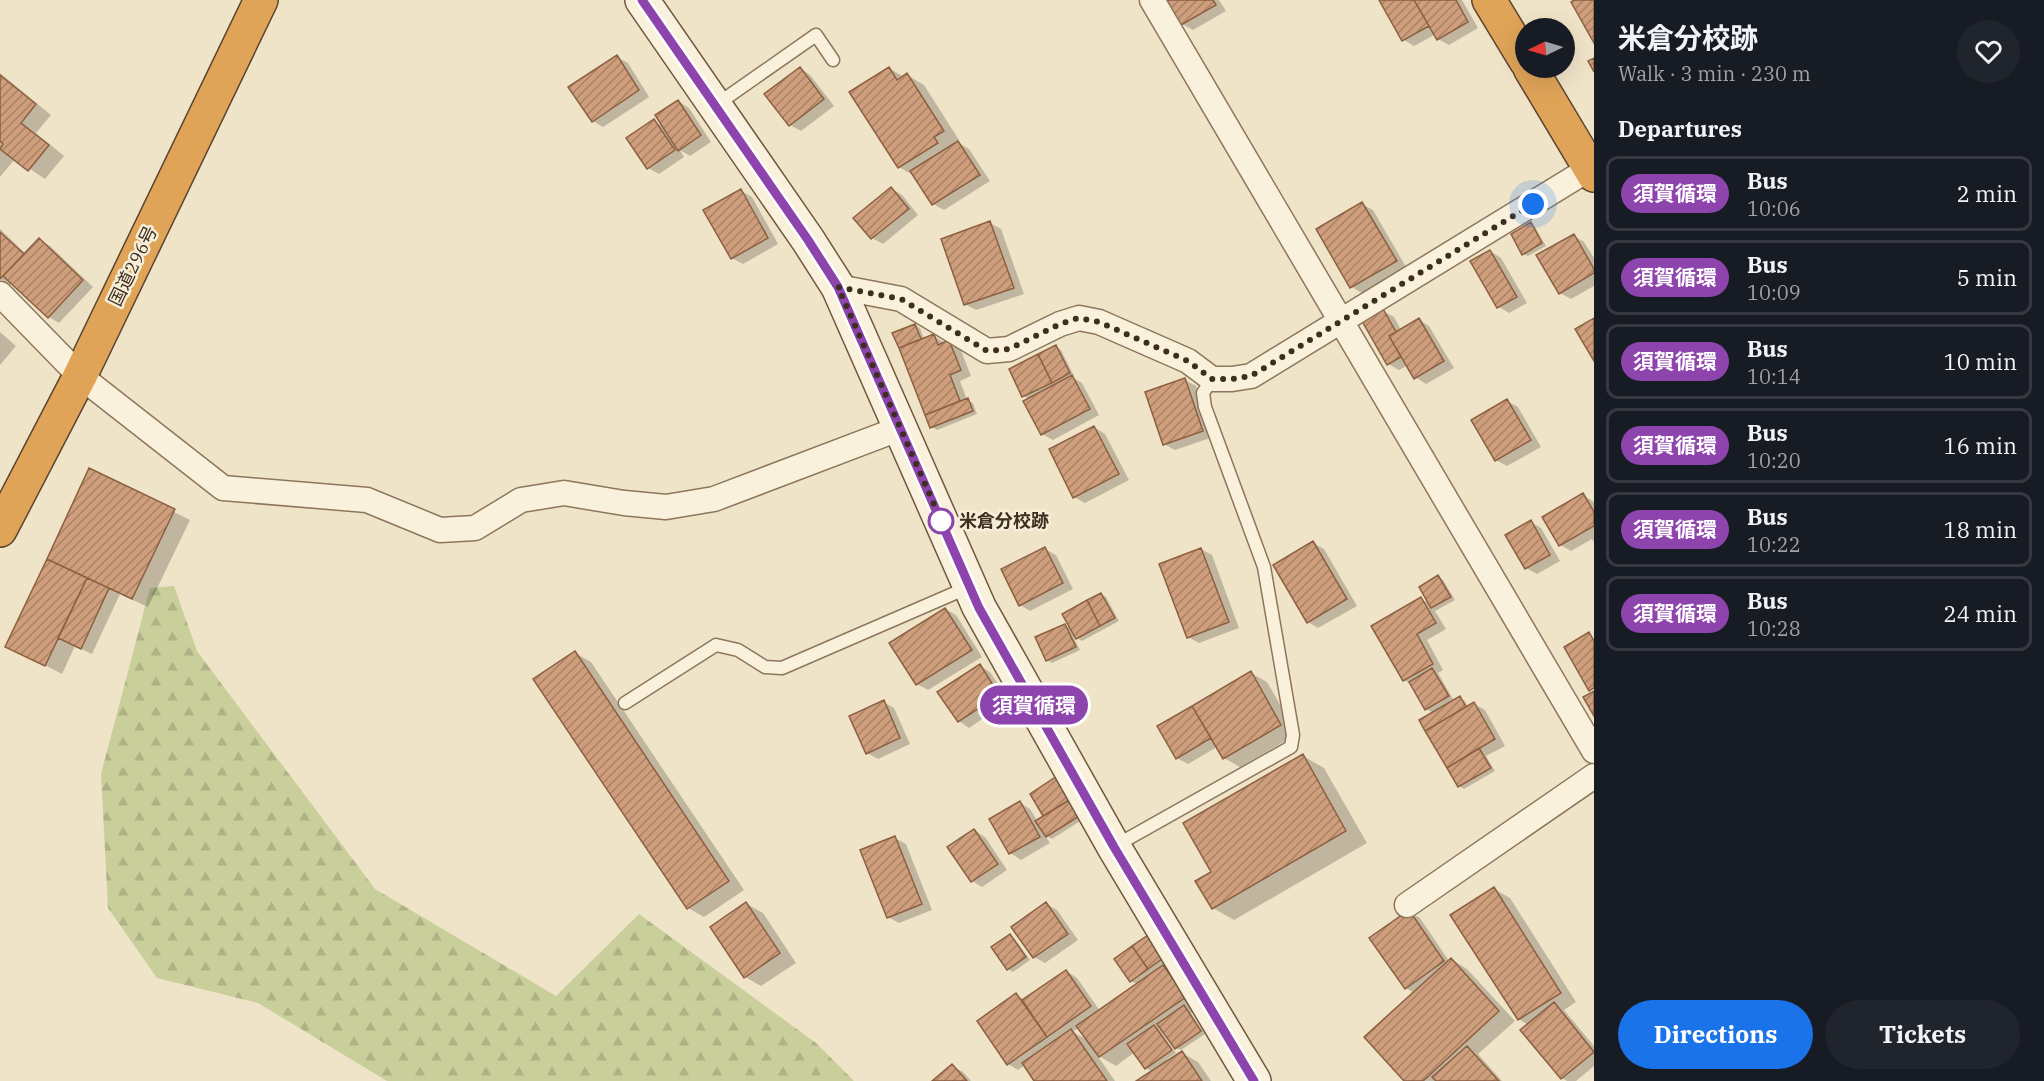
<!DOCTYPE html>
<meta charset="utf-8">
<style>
:root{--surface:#171b24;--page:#20242c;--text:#f1f3f6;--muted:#9ea1a6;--line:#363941;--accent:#1a73e8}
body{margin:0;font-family:"IBM Plex Serif","Noto Sans JP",serif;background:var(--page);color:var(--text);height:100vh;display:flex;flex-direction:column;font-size:22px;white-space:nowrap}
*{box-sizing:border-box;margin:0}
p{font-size:20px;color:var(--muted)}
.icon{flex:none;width:33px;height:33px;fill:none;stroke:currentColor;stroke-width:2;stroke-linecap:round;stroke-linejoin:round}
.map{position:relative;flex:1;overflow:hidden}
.details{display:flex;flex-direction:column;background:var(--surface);width:450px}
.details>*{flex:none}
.badge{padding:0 12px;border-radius:20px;font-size:21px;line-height:39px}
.needle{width:39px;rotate:265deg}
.tools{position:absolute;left:1515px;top:18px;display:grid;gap:12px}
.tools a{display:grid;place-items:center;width:60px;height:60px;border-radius:50%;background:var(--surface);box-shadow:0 6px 24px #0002;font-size:30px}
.you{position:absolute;width:30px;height:30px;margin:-15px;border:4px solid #fff;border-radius:50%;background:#1a73e8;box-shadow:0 0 0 9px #1a73e833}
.map>.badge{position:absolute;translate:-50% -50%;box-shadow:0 0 0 3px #fff}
h2{padding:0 24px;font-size:22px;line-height:54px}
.round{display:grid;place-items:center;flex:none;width:63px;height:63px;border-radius:32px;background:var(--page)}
.summary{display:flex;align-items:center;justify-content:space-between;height:102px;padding:0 24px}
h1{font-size:28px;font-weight:700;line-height:45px}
.action{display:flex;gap:12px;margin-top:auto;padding:12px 24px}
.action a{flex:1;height:69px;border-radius:36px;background:var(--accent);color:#fff;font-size:24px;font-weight:700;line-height:69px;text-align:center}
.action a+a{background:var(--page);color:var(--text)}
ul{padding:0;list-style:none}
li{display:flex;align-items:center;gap:18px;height:75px;margin:0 12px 9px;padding:0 12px;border:3px solid var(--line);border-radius:12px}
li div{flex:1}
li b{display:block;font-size:22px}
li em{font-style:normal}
li .badge{min-width:66px;font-weight:700;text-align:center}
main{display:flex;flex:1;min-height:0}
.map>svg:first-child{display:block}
.forest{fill:url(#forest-firs)}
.shadow{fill:#0003;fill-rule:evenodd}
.building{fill:url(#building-hatch);stroke:#8d5f41;stroke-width:1.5}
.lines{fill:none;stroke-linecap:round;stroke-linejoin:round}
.lane-casing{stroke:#8d765c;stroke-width:15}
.street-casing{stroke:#8d765c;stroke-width:27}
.secondary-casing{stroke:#6f573f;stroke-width:36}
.highway-casing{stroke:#5b4430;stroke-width:36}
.lane{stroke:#faf1dc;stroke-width:12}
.street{stroke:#faf1dc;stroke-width:24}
.secondary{stroke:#faf1dc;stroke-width:33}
.highway{stroke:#e0a458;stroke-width:33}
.line-casing{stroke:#fff;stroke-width:14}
.line{stroke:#8e44ad;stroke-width:9}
.walk{stroke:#3d2e20;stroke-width:6;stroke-dasharray:0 10.8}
.stop-dot{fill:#fff;stroke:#8e44ad;stroke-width:3}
.labels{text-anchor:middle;stroke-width:5;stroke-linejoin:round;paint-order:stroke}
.street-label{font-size:18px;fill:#3d2e20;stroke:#f7eed8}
.stop-label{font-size:18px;font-weight:bold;fill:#3d2e20;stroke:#f7eed8;text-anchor:start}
</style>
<main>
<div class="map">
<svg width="1594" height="1081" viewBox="0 0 1594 1081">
<defs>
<pattern id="forest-firs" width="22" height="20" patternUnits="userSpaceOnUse" patternTransform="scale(1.5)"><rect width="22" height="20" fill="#c9cf9b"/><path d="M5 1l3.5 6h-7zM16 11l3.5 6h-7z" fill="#aeb285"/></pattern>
<pattern id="building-hatch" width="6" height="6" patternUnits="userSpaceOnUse" patternTransform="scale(1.5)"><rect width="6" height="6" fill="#cf9f7d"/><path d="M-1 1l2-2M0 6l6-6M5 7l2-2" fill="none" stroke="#a98266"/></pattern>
</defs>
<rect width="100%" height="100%" fill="#f0e4c8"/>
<path class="forest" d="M174 586 197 651 375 889 556 996 639 914 816 1043 854 1081H387L258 1003 157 978 108 908 101 774 150 588Z"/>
<path class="shadow" d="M1168 0H1219L1226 11 1193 30 1182 24Z
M1381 0H1462L1478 28 1449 45 1438 39 1436 34 1414 46 1404 40Z
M617 57 628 63 649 97 603 127 593 121Z
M800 68 810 75 834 106 801 131 790 125 766 94Z
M889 68 904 77 907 75 924 85 959 140 957 142 969 149 990 181 944 210 933 204 916 177 899 167Z
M0 73 51 115 36 133 64 156 45 179 15 159 0 177Z
M678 101 689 108 711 142 690 156 680 150 684 157 659 174 648 168 654 121 664 127Z
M891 188 902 195 918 215 883 244 872 238 855 218Z
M741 191 752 197 778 244 743 264 732 258Z
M1362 204 1373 210 1406 267 1362 293 1352 287Z
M990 223 1001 229 1024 294 976 310 965 304Z
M1531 224 1535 227 1546 246 1528 256 1523 254Z
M0 229 26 254 39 240 50 246 93 287 59 323 49 317 13 283 10 285 0 279Z
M1574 236 1584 242 1594 258V286L1571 299 1560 293Z
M1490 251 1501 258 1527 303 1509 313 1499 307 1472 262Z
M1383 311 1394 317 1401 330 1419 320 1429 326 1454 368 1426 384 1415 377 1408 365 1399 370 1388 364Z
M915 325 920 328 924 339 934 336 945 343 949 342 960 348 971 376 960 381 967 400 973 403 977 414 937 430 932 427 894 333Z
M0 332 16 346 0 365Z
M1056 347 1061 350 1074 376 1072 377 1082 383 1099 415 1053 440 1042 434 1029 399 1024 396Z
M1185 380 1196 386 1213 437 1175 450 1164 444Z
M1507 401 1518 407 1541 447 1507 466 1496 460Z
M1094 427 1105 434 1129 480 1085 503 1074 497Z
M90 470 190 520 148 607 120 594 92 654 75 646 62 674 7 646Z
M1583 495 1594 502V542L1592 539 1571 551 1560 545Z
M1531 522 1541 528 1560 561 1537 574 1526 568Z
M1313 543 1324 549 1357 606 1318 628 1308 622Z
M1045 549 1056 555 1073 589 1030 611 1020 605Z
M1201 549 1212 555 1239 628 1199 643 1188 637Z
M1438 577 1443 580 1455 600 1435 611 1446 629 1427 640 1443 670 1438 673 1454 701 1460 698 1465 701 1468 707 1474 704 1485 710 1505 746 1486 756 1495 771 1464 789 1459 786 1421 720 1434 713 1426 709 1413 685 1404 680 1421 599 1431 604Z
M1101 594 1106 597 1119 621 1082 641 1073 636 1080 650 1052 663 1047 660 1065 625 1073 630Z
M945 609 956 615 982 657 928 690 917 684Z
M575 653 591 662 744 890 704 917 688 908Z
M980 666 990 672 1009 701 969 728 959 721Z
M1251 673 1267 682 1297 734 1240 767 1224 758 1217 747 1188 764 1177 758Z
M883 702 894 708 910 744 878 759 867 753Z
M1303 756 1324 768 1367 843 1234 920 1213 908Z
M1057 778 1085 818 1052 839 1045 835 1050 843 1021 860 1010 853 1020 803 1030 809 1038 822 1046 817 1032 794Z
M974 830 985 837 1007 870 982 887 972 881Z
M895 838 906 844 932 910 899 923 888 917Z
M1494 889 1510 898 1576 1002 1564 1010 1594 1046V1066L1576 1081H1567L1562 1078 1528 1025 1519 1019Z
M747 904 763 913 796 963 761 986 745 977Z
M1046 904 1057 910 1078 940 1045 963 1034 957Z
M1409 912 1420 918 1449 961 1451 959 1467 969 1515 1021 1478 1054 1502 1081H1406L1414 993 1406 988Z
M1151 935 1170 959 1161 966 1179 976 1201 1006 1191 1013 1205 1034 1181 1050 1176 1048 1165 1032 1162 1033 1176 1053 1167 1059 1169 1061 1182 1053 1198 1062 1211 1081H1139L1153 1072 1146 1068 1135 1052 1116 1066 1097 1055 1115 1081H1036L1025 1065 1018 1070 1008 1064 1016 995 1025 1000 1066 971 1077 978 1100 1011 1138 985 1131 981ZM1079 1027 1089 1041 1073 1032Z
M1010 936 1015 939 1030 960 1013 972 1008 969 993 947Z
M952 1066 963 1072 971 1081H935Z"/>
<path class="building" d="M1166 0H1213L1216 5 1181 25Z
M1379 0H1414L1429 26 1402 41Z
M1414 0H1456L1468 22 1437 40Z
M1574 0H1594V43L1571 2Z
M617 55 639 90 592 122 568 87Z
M1594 58V72L1588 61Z
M800 67 824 99 789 126 764 94Z
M889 67 897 80 907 73 944 131 934 137 938 143 898 168 849 92Z
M0 75 36 104 21 123 49 145 28 171 0 149 3 144 0 141Z
M678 100 701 135 678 151 655 115Z
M654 119 675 150 647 169 626 138Z
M958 141 980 175 932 205 910 171Z
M891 187 909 209 871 239 853 218Z
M741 189 768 238 731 259 703 210Z
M1362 202 1397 261 1350 288 1316 229Z
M990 221 1014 288 964 305 941 239Z
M1531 222 1542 243 1522 255 1511 234Z
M0 232 24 254 0 279Z
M1574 234 1594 269V273L1559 294 1536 255Z
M39 238 83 280 48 318 3 276Z
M1490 250 1517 297 1497 308 1470 261Z
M1383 309 1396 332 1389 336 1401 357 1387 365 1362 321Z
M1419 318 1444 361 1414 379 1389 336Z
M1594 318V361L1575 329Z
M915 324 921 339 899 348 892 333Z
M934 334 938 345 949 340 961 370 950 375 960 401 925 415 899 348Z
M1056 345 1070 373 1052 383 1038 354Z
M1038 354 1052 383 1022 397 1009 369Z
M1072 375 1090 409 1041 435 1023 401Z
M1185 378 1203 431 1163 445 1145 392Z
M968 398 973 411 930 428 925 415Z
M1507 399 1531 440 1495 461 1471 420Z
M1094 426 1119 474 1073 498 1049 449Z
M89 468 175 509 132 599 47 559Z
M1583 493 1594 512V526L1559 546 1542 517Z
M1531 520 1550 555 1525 569 1505 535Z
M1313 541 1347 599 1307 623 1273 565Z
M1045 547 1063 583 1019 606 1001 569Z
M1201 548 1229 622 1187 638 1159 564Z
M47 559 87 578 45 666 5 647Z
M1438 575 1451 597 1431 608 1419 587Z
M87 578 109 588 81 649 58 638Z
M1101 593 1115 618 1100 626 1087 600Z
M1421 597 1436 623 1417 634 1433 664 1403 681 1371 626Z
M1087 600 1100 626 1076 639 1062 614Z
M945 608 972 650 916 685 889 643Z
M1065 624 1076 647 1046 661 1035 637Z
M1589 632 1594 641V688L1589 691 1564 647Z
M575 651 729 881 687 909 533 679Z
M980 664 999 695 958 722 937 692Z
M1432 668 1449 696 1425 710 1409 682Z
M1251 671 1281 725 1223 759 1192 706Z
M1594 691V716L1583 697Z
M1460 696 1466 707 1425 731 1419 720Z
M884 700 900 738 866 754 849 716Z
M1474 702 1495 739 1447 768 1425 731Z
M1192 706 1211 738 1176 759 1157 726Z
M1479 748 1491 768 1458 787 1447 768Z
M1303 754 1346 831 1212 909 1195 881 1211 872 1183 823Z
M1057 776 1071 799 1043 816 1030 794Z
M1071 799 1081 815 1046 837 1035 821Z
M1020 801 1040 837 1009 854 989 819Z
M974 829 998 864 971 882 947 847Z
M895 836 922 904 887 918 860 850Z
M1494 887 1561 993 1518 1020 1450 915Z
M746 902 780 953 744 978 710 927Z
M1046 902 1068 934 1033 958 1011 927Z
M1409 910 1444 961 1405 989 1369 938Z
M1151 933 1166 956 1148 969 1132 946Z
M1010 934 1026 957 1007 970 991 947Z
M1132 946 1148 969 1130 982 1114 959Z
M1451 958 1499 1011 1423 1081H1404L1364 1037Z
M1163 965 1186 997 1099 1057 1076 1026Z
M1066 970 1091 1006 1047 1037 1022 1000Z
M1016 993 1047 1037 1007 1065 977 1021Z
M1554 1002 1594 1052 1561 1079 1520 1030Z
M1184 1005 1201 1031 1175 1049 1157 1024Z
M1154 1025 1172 1050 1145 1069 1127 1044Z
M1071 1029 1107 1081H1034L1022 1063Z
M1467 1046 1499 1081H1436L1432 1077Z
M1182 1051 1202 1081H1136Z
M952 1064 967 1081H932Z"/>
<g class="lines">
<g class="lane-casing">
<path id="lane" d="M716 105 816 35 833 60
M625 703 716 645 738 650 765 667 782 668 969 587
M1115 846 1291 747 1293 735 1264 567 1205 407 1203 393 1212 379"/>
</g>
<g class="street-casing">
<path id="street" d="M1152 0 1594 751
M838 287 901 299 987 351 1009 349 1060 324 1079 318 1099 322 1188 361 1212 379H1232L1251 376 1594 166
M0 294 80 376 223 488 367 500 440 530 475 528 521 500 564 493 624 503 666 507 714 499 901 428
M1407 905 1594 776"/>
</g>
<g class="secondary-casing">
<path id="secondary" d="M642 0 808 240 838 287 979 607 1114 847 1254 1081"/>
</g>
<g class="highway-casing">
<path id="highway" d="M1489 0 1526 61
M1530 68 1594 175
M0 530 80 376 261 0"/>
</g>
<use href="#lane" class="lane"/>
<use href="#street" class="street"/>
<use href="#secondary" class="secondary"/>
<use href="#highway" class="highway"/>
</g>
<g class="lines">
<g class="line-casing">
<path id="line" d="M642 0 808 240 838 287 979 608 1114 847 1254 1081"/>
</g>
<use href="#line" class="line"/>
<path class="walk" d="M941 521 944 527 838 287 901 299 987 351 1009 349 1060 324 1078 318 1099 322 1188 361 1212 379H1232L1251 376 1533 204"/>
</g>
<circle class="stop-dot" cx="941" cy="521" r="12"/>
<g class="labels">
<g class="street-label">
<text transform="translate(133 266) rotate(-64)" y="6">国道296号</text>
</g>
<g class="stop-label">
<text x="959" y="527">米倉分校跡</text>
</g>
</g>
</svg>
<div class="tools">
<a><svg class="needle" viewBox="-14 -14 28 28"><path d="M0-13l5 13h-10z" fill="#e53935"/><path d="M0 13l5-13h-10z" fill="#9ea1a6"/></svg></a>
</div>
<div class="you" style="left:1533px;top:204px"></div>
<b class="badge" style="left:1034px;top:705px;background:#8e44ad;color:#fff">須賀循環</b>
</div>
<section class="details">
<div class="summary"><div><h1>米倉分校跡</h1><p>Walk · 3 min · 230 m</p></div><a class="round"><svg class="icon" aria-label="heart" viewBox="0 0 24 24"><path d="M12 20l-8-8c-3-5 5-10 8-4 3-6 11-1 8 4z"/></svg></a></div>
<h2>Departures</h2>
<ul>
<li><span class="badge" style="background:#8e44ad;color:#fff">須賀循環</span><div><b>Bus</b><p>10:06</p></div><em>2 min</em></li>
<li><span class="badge" style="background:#8e44ad;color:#fff">須賀循環</span><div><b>Bus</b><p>10:09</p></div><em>5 min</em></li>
<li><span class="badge" style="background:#8e44ad;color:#fff">須賀循環</span><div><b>Bus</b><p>10:14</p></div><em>10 min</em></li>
<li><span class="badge" style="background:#8e44ad;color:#fff">須賀循環</span><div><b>Bus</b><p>10:20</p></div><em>16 min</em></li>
<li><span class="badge" style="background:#8e44ad;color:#fff">須賀循環</span><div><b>Bus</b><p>10:22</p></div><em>18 min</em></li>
<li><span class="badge" style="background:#8e44ad;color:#fff">須賀循環</span><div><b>Bus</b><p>10:28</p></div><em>24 min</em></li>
</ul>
<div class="action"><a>Directions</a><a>Tickets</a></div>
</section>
</main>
